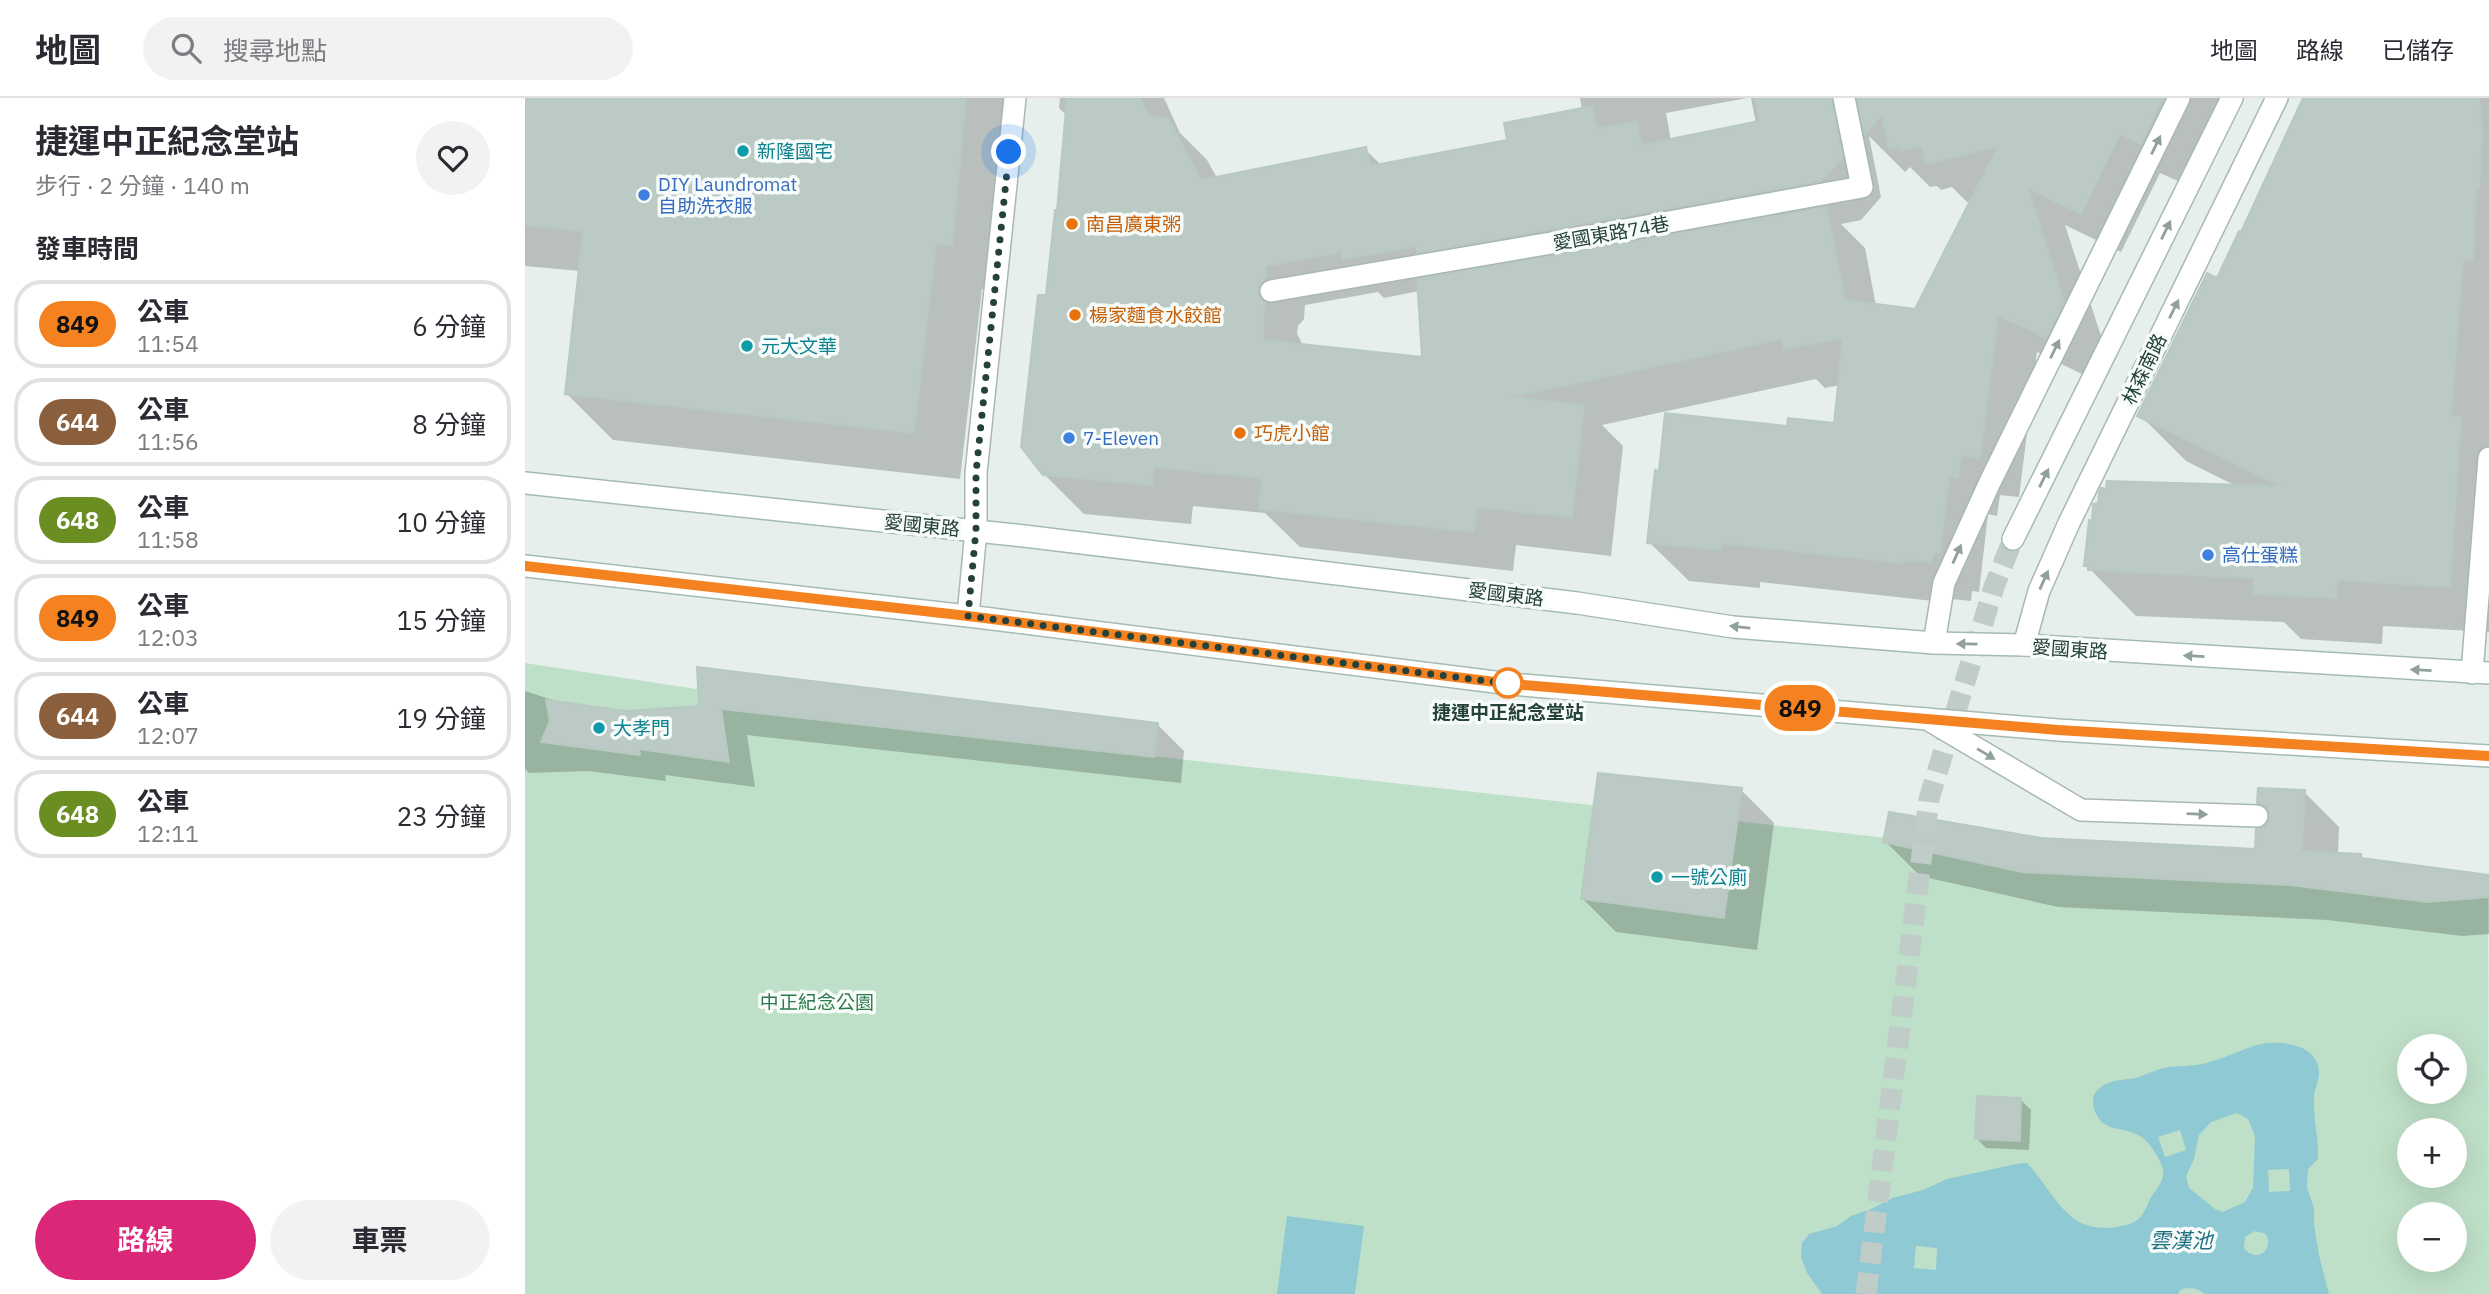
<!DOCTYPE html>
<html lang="zh-TW">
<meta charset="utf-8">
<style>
:root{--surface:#fff;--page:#f2f2f3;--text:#2b2b33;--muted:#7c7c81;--line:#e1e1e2;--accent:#db2777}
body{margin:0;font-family:"IBM Plex Sans","Noto Sans TC",sans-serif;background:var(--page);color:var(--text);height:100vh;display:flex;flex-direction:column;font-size:26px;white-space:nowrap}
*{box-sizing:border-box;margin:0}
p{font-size:23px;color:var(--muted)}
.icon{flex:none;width:38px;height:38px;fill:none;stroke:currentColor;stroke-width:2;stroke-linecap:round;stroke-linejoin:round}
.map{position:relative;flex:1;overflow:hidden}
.details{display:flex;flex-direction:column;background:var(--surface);width:525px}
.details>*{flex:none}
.badge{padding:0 14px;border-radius:23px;font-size:24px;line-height:46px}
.buttons{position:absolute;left:1872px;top:936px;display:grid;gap:14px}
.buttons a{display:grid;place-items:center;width:70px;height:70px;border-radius:50%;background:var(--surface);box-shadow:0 7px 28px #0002;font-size:35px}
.you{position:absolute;width:35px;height:35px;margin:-18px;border:5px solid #fff;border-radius:50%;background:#1a73e8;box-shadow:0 0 0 10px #1a73e833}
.map>.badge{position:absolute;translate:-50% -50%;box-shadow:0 0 0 4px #fff}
h2{padding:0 35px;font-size:26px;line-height:63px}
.round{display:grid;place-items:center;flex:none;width:74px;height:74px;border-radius:37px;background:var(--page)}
.summary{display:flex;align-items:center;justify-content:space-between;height:119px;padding:0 35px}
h1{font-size:33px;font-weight:700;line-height:52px}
.cta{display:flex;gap:14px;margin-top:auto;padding:14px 35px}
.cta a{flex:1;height:80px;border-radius:42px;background:var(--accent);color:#fff;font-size:28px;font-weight:700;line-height:80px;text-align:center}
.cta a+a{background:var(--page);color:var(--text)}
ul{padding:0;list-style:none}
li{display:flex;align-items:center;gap:21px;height:88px;margin:0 14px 10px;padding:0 21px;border:4px solid var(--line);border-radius:28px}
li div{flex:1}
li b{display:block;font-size:26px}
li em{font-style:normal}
li .badge{min-width:77px;font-weight:700;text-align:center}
header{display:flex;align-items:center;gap:42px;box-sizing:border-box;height:98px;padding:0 35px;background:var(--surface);border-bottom:2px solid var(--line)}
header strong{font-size:33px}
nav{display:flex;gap:38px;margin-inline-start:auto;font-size:24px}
.search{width:490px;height:63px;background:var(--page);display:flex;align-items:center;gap:18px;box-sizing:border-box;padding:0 24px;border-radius:38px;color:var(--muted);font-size:26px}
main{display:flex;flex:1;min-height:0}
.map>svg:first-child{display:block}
.green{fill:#bfe0c8;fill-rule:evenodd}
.water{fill:#8ec9d4;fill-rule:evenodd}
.shadow{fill:#0003;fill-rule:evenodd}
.building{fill:#bbcac4;stroke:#b8c9c2;stroke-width:2}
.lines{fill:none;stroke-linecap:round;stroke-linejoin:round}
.secondary-tunnel{stroke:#bfccc8;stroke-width:21;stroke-dasharray:21 10;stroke-linecap:butt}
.lane-casing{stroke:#a8b8b2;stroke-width:24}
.street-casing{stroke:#a8b8b2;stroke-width:24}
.secondary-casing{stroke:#a4bbb3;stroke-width:24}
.lane{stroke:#fff;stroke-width:21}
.street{stroke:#fff;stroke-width:21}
.secondary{stroke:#fff;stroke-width:21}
.oneway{fill:#92a09c}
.line-casing{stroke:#fff;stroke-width:16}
.line{stroke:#f58220;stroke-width:10}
.walk{stroke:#24423a;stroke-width:7;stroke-dasharray:0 12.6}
.culture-dot{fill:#0f9aa8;stroke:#f7fbf9;stroke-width:2.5}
.shop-dot{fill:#3f7fe0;stroke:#f7fbf9;stroke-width:2.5}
.food-dot{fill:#e8710a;stroke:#f7fbf9;stroke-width:2.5}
.stop-dot{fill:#fff;stroke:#f58220;stroke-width:3.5}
.labels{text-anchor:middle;stroke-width:7;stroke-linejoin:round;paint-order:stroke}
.culture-label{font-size:19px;fill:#0d838f;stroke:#f7fbf9;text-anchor:start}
.shop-label{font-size:19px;fill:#366cbe;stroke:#f7fbf9;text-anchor:start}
.food-label{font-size:19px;fill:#c56008;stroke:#f7fbf9;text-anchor:start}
.street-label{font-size:19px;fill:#24423a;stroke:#f7fbf9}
.stop-label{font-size:19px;font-weight:bold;fill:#24423a;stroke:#f7fbf9}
.park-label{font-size:19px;fill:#2d7a4b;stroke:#f7fbf9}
.water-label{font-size:21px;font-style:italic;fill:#1c6f80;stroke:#f7fbf9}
</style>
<header>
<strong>地圖</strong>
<div class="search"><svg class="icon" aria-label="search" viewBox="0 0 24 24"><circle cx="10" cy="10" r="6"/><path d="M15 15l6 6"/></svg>搜尋地點</div>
<nav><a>地圖</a><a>路線</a><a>已儲存</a></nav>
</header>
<main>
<section class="details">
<div class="summary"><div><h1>捷運中正紀念堂站</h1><p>步行 · 2 分鐘 · 140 m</p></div><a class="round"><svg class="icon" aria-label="heart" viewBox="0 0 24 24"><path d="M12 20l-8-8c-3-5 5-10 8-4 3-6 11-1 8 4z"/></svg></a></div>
<h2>發車時間</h2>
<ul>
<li><span class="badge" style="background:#f58220;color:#111">849</span><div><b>公車</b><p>11:54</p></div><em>6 分鐘</em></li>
<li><span class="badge" style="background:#8b5e3c;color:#fff">644</span><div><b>公車</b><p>11:56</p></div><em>8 分鐘</em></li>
<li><span class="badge" style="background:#6b8e23;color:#fff">648</span><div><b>公車</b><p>11:58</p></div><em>10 分鐘</em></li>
<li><span class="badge" style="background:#f58220;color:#111">849</span><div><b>公車</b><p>12:03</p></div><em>15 分鐘</em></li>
<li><span class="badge" style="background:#8b5e3c;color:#fff">644</span><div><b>公車</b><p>12:07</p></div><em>19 分鐘</em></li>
<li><span class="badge" style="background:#6b8e23;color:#fff">648</span><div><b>公車</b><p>12:11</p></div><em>23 分鐘</em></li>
</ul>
<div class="cta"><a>路線</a><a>車票</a></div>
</section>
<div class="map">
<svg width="1964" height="1196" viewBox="0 0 1964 1196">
<rect width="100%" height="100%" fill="#e6efeb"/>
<path class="green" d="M0 565 581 653 1920 802 1963 799 1964 1196H0ZM1885 948H1930V994H1885ZM1885 1032H1930V1078H1885ZM1885 1116H1930V1162H1885Z"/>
<path class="water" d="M1741 945C1761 944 1792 947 1794 973 1795 982 1789 991 1789 1000 1788 1020 1794 1041 1793 1061L1783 1071 1782 1089 1789 1110V1127L1794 1157 1804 1196H1680C1672 1190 1665 1188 1655 1192L1653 1196H1297L1282 1175 1276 1159 1277 1145 1284 1136 1312 1128 1326 1118 1346 1111 1367 1100 1398 1092 1422 1081 1491 1066 1502 1065C1534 1100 1543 1141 1601 1127 1617 1123 1619 1114 1625 1101 1629 1093 1636 1088 1638 1078 1639 1071 1636 1065 1632 1058 1628 1051 1623 1043 1615 1038 1598 1028 1575 1035 1569 1010 1568 1005 1567 1000 1570 995 1581 980 1599 983 1614 979 1622 976 1630 972 1639 970 1652 967 1667 969 1681 965 1702 960 1720 949 1741 945ZM1712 1015 1723 1021 1730 1038 1728 1090 1720 1104 1698 1114 1690 1111 1664 1090 1661 1078 1669 1061 1674 1037 1686 1024ZM1655 1032 1661 1052 1640 1059 1633 1039ZM1764 1071 1765 1093 1744 1094 1743 1072ZM1730 1133 1741 1136C1749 1154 1731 1165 1719 1150L1720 1139ZM1391 1148 1412 1150 1411 1172 1389 1170Z
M762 1118 839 1128 830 1196H752Z"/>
<path class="shadow" d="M0 0H491L472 192 457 191 435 381 88 342 42 296 55 173 0 168Z
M535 0H639L655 35 682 62 692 80 840 51 857 68 984 43 1057 12 1055 0H1222L1141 15 1146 43 1231 25 1226 0H1697L1655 84 1635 75 1596 154 1540 127 1578 244 1561 278 1512 254 1494 399 1475 397 1472 418 1463 416 1454 494 1447 493 1446 503 1417 500V504L1235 484V490L1164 483 1124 444 1263 329 1311 326 1315 287 1300 290 1291 281 1077 327 1098 348 1086 458 991 447 988 473 775 449 740 415 668 408 666 426 559 416 519 376 523 199 534 114 542 18 534 10ZM1344 38 1380 74 1385 69 1405 89 1412 88 1416 92 1427 89 1442 104 1447 103 1391 213 1351 208 1340 150 1316 126 1336 122 1356 99ZM894 193 899 261 778 248 772 235 773 228 779 221 780 207 853 194 859 200Z
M1780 0H1964V534L1858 528 1857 546 1776 541 1759 524 1611 518 1561 467 1711 388 1661 363 1615 317 1717 136Z
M0 593 40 606 101 614 176 610 632 626 659 653 656 685 222 637 230 689 140 677 141 683 63 673 4 675 0 671Z
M1216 692 1249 725 1232 852 1091 834 1058 801Z
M1779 694 1814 729 1813 757 1835 758 1839 762 1964 778V836L1938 838 1802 822 1533 809 1395 778 1360 743 1517 742 1732 752 1746 716 1734 704Z
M1496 1002 1506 1012 1504 1052 1461 1050 1451 1040Z"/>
<path class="building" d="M0 0H441L427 147 411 145 389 335 40 296 58 133 0 127Z
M542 0H615L625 19 643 20 676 82 841 49 845 68 982 42 979 25 1068 8 1072 30 1112 24 1116 47 1234 23 1230 0H1306L1318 59 1296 83 892 155V148L818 161 816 154 741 168V181L734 188 733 195 739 204 738 242 897 259 892 181 1301 109 1320 202 1390 211 1473 48 1401 66 1397 48 1375 53 1374 48 1364 51 1357 17 1340 36 1332 0H1638L1616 46 1595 36 1556 116 1503 90 1539 204 1521 240 1473 217 1455 360 1436 358 1433 380 1424 378 1415 455H1408L1407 464 1378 462V465L1197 445 1196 452 1122 445 1130 372 1134 373 1140 315 1262 328 1263 320 1309 325 1318 240 1259 251 1257 241 986 299 1059 307 1047 419 952 409 949 434 734 411 737 380 629 369 627 387 518 377 496 349 513 197H521L530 112H532Z
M1778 0H1954L1957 35 1954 90H1951L1948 162H1938L1926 318 1936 319 1925 489 1813 482 1811 500 1728 496 1729 480 1563 472V468H1559L1564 422 1567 423 1568 406 1573 405 1574 394 1576 390 1581 391 1582 383 1756 388 1612 318 1682 175 1692 180 1714 133 1716 134Z
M172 569 633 625 629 659 196 611 204 664 114 651 115 657 16 644 25 623 21 602 101 613 174 608Z
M1073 675 1217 690 1199 820 1056 801Z
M1733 690 1780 692 1777 753 1836 756V760L1964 777V799L1902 804 1765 787 1497 774 1358 744 1364 714 1517 740 1730 751 1731 731 1739 729 1745 719 1743 711 1732 705Z
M1452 998 1496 1000 1495 1043 1450 1041Z"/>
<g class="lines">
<path class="secondary-tunnel" d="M1341 1196 1404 701 1469 489 1488 441"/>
<g class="lane-casing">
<path id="lane" d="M746 193 1044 142 1337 89 1319 0
M1409 545 1419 485 1465 384 1654 0
M1499 547 1514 493 1544 425 1752 0
M1947 575 1964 360
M1402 621 1556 712 1732 718"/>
</g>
<g class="street-casing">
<path id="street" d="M443 518 451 432V375L490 0"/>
</g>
<g class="secondary-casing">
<path id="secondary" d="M0 385 499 438 1052 505 1208 529 1409 545 1499 547 1964 575
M1488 441 1707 0
M0 468 443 518 986 586 1533 632 1964 658"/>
</g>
<use href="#lane" class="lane"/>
<use href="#street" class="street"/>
<use href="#secondary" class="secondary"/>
</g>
<defs><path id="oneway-solid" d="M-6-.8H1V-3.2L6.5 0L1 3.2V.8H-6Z" transform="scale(1.75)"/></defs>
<g class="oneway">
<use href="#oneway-solid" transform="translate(1631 47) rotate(-64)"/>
<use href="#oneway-solid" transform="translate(1641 132) rotate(-64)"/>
<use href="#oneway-solid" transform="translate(1649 211) rotate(-64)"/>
<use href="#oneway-solid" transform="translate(1530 251) rotate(-64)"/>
<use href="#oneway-solid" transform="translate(1519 380) rotate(-64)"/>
<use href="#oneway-solid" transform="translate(1432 456) rotate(-66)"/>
<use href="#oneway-solid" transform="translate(1519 482) rotate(-66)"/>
<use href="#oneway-solid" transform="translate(1215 529) rotate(-174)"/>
<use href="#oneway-solid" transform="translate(1442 546) rotate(-179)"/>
<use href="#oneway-solid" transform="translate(1669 558) rotate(-177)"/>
<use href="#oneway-solid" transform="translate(1896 572) rotate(-177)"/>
<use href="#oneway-solid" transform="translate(1461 656) rotate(31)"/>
<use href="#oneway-solid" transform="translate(1672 716) rotate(2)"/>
</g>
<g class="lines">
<g class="line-casing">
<path id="line" d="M0 468 443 518 986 586 1533 632 1964 658"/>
</g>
<use href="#line" class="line"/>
<path class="walk" d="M484 54 451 375V432L443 518 986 586 983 585"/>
</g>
<g class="culture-dot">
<circle cx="218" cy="53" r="7"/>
<circle cx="222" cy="248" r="7"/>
<circle cx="74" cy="630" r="7"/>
<circle cx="1132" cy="779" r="7"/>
</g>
<g class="shop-dot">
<circle cx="119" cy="97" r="7"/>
<circle cx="544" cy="340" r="7"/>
<circle cx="1683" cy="457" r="7"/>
</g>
<g class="food-dot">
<circle cx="547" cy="126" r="7"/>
<circle cx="550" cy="217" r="7"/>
<circle cx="715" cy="335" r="7"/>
</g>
<circle class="stop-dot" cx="983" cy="585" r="14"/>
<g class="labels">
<g class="culture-label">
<text x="232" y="60">新隆國宅</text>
<text x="236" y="255">元大文華</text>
<text x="88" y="637">大孝門</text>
<text x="1146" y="786">一號公廁</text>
</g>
<g class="shop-label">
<text x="133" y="93">DIY Laundromat<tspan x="133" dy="22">自助洗衣服</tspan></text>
<text x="558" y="347">7-Eleven</text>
<text x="1697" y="464">高仕蛋糕</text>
</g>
<g class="food-label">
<text x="561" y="133">南昌廣東粥</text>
<text x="564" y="224">楊家麵食水餃館</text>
<text x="729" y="342">巧虎小館</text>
</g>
<g class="street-label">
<text transform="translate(1086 135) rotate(-10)" y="7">愛國東路74巷</text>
<text transform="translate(1619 271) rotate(-64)" y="7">林森南路</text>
<text transform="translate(397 427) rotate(6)" y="7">愛國東路</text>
<text transform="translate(981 496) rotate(7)" y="7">愛國東路</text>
<text transform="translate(1545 551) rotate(4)" y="7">愛國東路</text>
</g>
<g class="stop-label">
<text x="983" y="621">捷運中正紀念堂站</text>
</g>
<g class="park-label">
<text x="292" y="911">中正紀念公園</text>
</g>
<g class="water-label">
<text x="1656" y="1150">雲漢池</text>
</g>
</g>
</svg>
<div class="buttons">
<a><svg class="icon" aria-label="locate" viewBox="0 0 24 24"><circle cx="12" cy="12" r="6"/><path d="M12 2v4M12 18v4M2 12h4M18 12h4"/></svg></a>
<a>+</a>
<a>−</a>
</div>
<div class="you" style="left:484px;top:54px"></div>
<b class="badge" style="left:1275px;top:610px;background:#f58220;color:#111">849</b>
</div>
</main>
